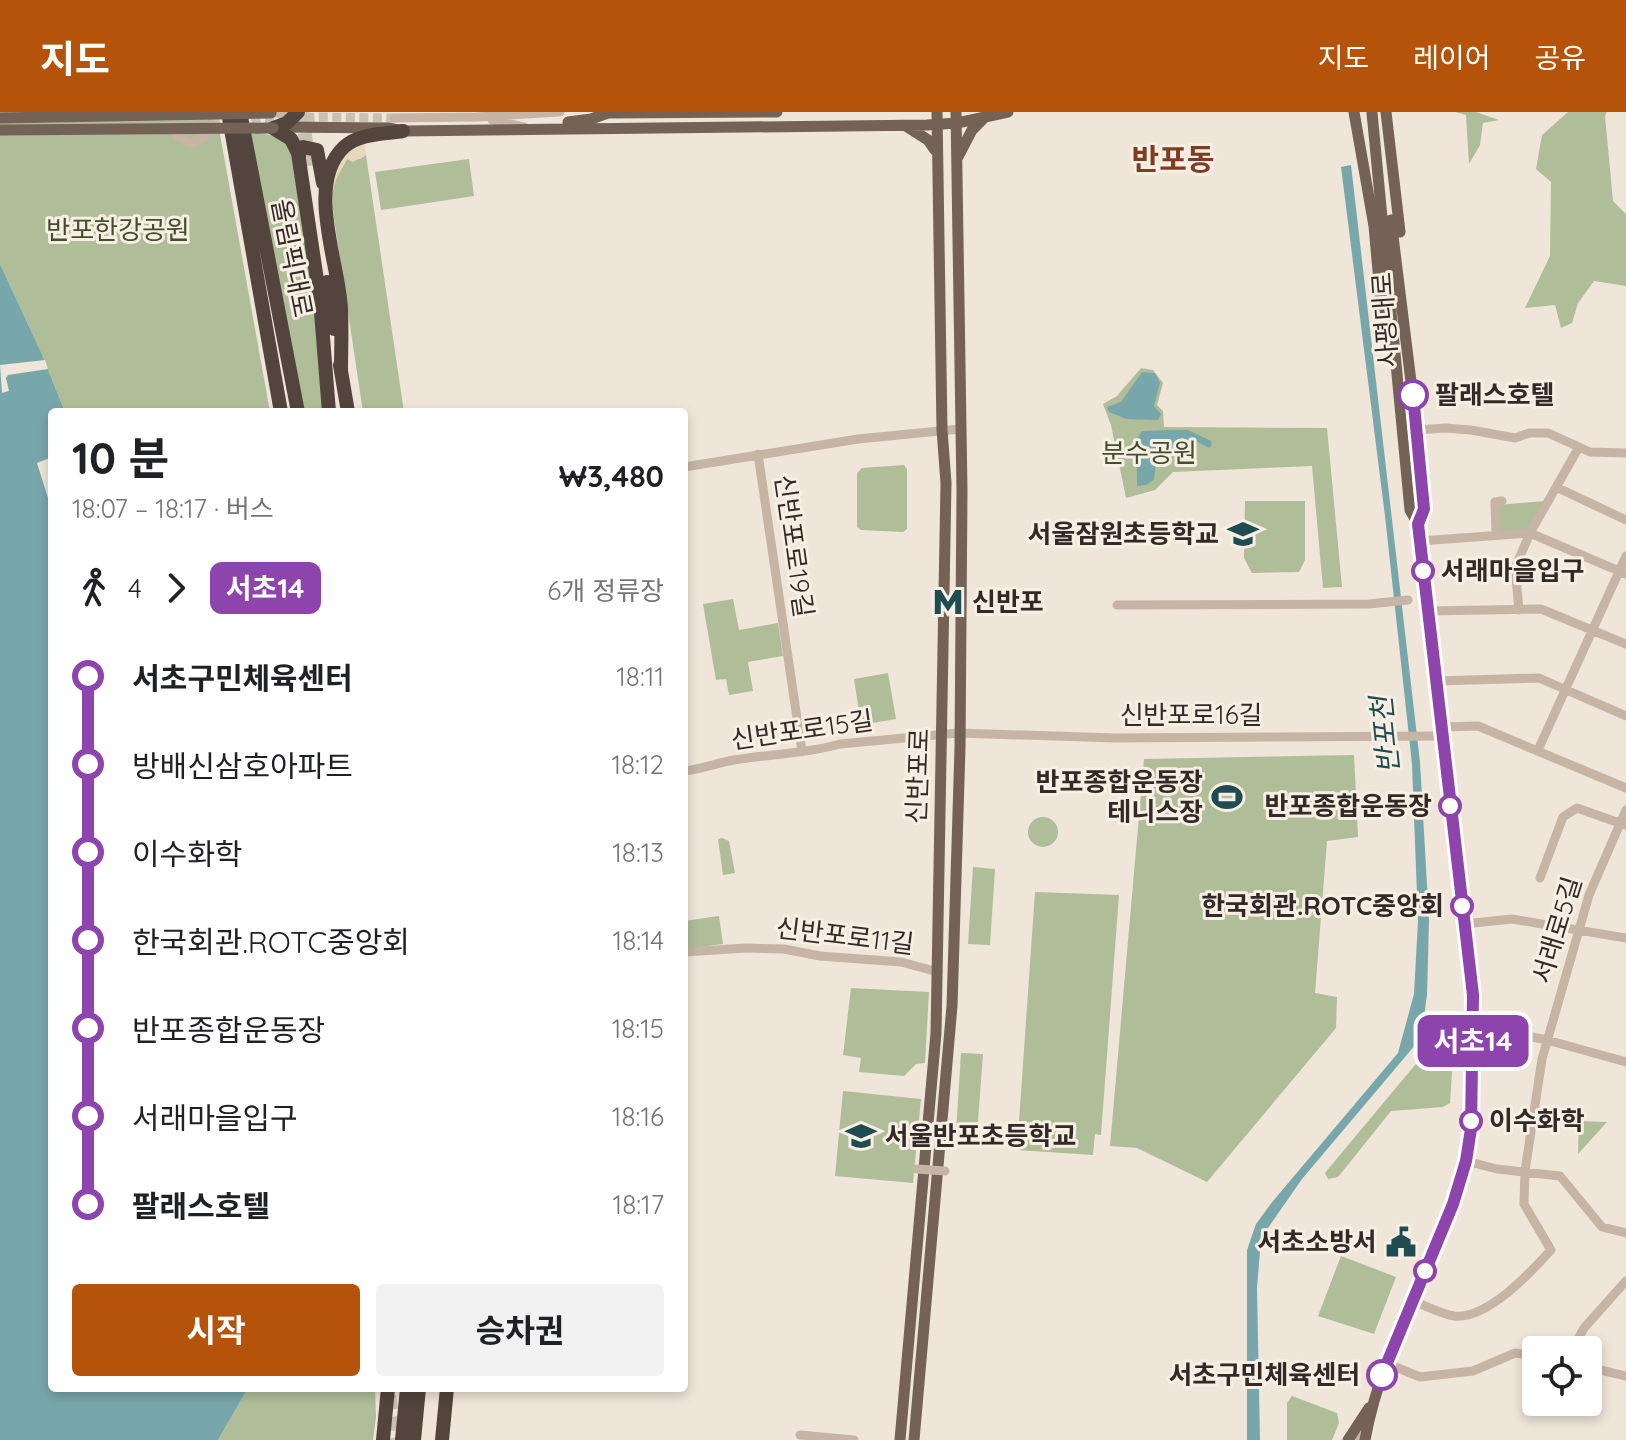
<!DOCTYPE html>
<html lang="ko">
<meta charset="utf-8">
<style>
:root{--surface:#fff;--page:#f2f2f2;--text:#202124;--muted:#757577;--accent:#b45309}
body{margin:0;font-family:Quicksand,"Noto Sans KR",sans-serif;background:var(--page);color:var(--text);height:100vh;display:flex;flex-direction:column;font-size:30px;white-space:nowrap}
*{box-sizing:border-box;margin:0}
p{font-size:26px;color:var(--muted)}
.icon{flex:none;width:44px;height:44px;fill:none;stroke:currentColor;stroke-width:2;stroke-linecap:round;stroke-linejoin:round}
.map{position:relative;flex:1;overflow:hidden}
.drawer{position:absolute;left:48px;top:296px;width:640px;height:984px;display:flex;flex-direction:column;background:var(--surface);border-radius:8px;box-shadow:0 4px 12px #0003}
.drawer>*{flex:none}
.badge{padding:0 16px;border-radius:12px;font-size:28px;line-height:52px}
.controls{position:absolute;left:1522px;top:1224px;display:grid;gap:16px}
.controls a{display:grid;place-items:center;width:80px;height:80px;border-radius:8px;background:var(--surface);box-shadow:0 4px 12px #0003;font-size:40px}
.map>.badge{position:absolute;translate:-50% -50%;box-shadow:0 0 0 4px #fff}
.legs{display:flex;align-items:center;gap:12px;height:88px;padding:0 24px;font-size:26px}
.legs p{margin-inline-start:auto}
.overview{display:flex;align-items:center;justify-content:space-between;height:136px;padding:0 24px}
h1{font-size:44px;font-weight:700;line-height:60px}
.primary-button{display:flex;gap:16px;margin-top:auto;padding:16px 24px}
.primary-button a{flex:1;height:92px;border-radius:8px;background:var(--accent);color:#fff;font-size:32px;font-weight:700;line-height:92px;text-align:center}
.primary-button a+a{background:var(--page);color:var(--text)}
ul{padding:0 24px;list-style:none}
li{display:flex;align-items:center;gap:28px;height:88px;font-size:30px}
li i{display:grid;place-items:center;width:12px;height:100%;margin:0 10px;background:currentColor}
li i::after{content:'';width:20px;height:20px;margin:-10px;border:6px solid;border-radius:50%;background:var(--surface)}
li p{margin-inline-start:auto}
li:first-child i{background:linear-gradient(#0000 50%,currentColor 0)}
li:last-child i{background:linear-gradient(currentColor 50%,#0000 0)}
header{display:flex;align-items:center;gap:48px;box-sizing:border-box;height:112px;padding:0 40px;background:var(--accent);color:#fff}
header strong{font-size:38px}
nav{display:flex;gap:44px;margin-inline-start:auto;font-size:28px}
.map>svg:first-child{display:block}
.green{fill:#b0bd99}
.plaza{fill:#e7d7bf}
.water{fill:#78a7ab}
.pier{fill:#efe5d8}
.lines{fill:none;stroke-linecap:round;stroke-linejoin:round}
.minor-tunnel{stroke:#c9c0b4;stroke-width:9;stroke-dasharray:9 4.5;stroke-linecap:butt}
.highway-tunnel{stroke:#c9c0b4;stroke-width:14;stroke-dasharray:14 7;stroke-linecap:butt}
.minor{stroke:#c6b5a5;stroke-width:9}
.major{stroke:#746257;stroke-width:11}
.highway{stroke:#53453d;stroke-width:14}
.minor-bridge{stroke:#c6b5a5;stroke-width:9}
.major-bridge{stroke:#746257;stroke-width:11}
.line-1-casing{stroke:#fff;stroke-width:18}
.line-1{stroke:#8e44ad;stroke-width:12}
.stop-1-dot{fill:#fff;stroke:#8e44ad;stroke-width:4}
.labels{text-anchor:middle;stroke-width:6;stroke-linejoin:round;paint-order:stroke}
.park-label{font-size:26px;fill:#414f2b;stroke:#f7efe3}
.street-label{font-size:26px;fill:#322a26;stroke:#f7efe3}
.stop-label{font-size:26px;font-weight:bold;fill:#322a26;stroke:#f7efe3;text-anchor:start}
.poi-label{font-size:26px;font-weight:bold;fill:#322a26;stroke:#f7efe3;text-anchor:end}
.water-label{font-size:28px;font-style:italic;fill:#1e4c51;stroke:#f7efe3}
.quarter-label{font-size:30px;font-weight:bold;fill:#7d3c23;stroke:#f7efe3}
</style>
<header>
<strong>지도</strong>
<nav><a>지도</a><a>레이어</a><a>공유</a></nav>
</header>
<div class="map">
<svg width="1626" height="1328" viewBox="0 0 1626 1328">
<rect width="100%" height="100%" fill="#efe5d8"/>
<path class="green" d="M0 0H216L270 300H65L41 240 0 152Z
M1455 0H1476L1499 8 1483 11 1480 33 1469 52 1466 3Z
M1568 0H1607L1605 4 1613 89 1626 102V174L1594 169 1578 191 1572 211 1561 216 1555 193 1525 196 1550 144 1551 70 1536 57 1542 23Z
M249 21C266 21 282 23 291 38L320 227 323 300H305Z
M366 43 404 300H363L334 106C331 79 332 71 347 47H360Z
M469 47 474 84 381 98 375 60Z
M1141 256 1153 258 1163 271 1157 293 1163 299 1164 315 1327 316 1342 475 1323 476 1312 354 1173 360 1155 378 1126 386 1111 313 1103 292 1117 284Z
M904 353 907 357V417L903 420 861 418 857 415V361L862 356Z
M1245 389H1305V448L1299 460 1252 461 1244 446Z
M1545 389 1528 418 1499 420 1498 393Z
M733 487 739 518 778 511 783 544 748 550 753 579 729 583 726 567 716 568 703 492Z
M888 561 896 607 861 613 854 567Z
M1354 643 1358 725 1327 729 1315 881 1337 885 1336 916 1207 1070 1137 1036 1110 1034 1144 647Z
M1028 720a15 15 0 1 1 30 0a15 15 0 1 1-30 0Z
M722 726 729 729 735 761 723 763 718 727Z
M973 755 995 757 990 833 968 832Z
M1035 780 1119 783 1101 1023 1095 1022 1093 1043 1017 1038Z
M719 804 723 832 684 837V809Z
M851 876 929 880 925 951 916 952 904 964 859 960 861 946 843 943Z
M1450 911 1455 913 1450 991 1443 995 1391 999 1338 1065 1328 1067 1325 1061 1329 1056Z
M961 941 983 942 977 1023 956 1021Z
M843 979 921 987 913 1071 835 1064Z
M1579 1009 1607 1010 1578 1042Z
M1341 1144 1396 1165 1374 1222 1318 1204Z
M248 1276H375L376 1305 373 1328H218Z
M1292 1284 1337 1301 1339 1311 1332 1328H1287V1291Z"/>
<path class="plaza" d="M364 27 366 43 353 50 347 47 333 73 340 45Z"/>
<path class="water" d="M1351 53 1420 650 1429 808 1427 883 1423 912 1416 932 1302 1067 1268 1116 1260 1139 1257 1176 1260 1328H1247V1138L1256 1112 1273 1089 1398 941 1414 882 1418 809 1412 652 1385 404 1341 55Z
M0 152 41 240 65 300H52V345L37 351 48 386 52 385V1276H248L218 1328H0Z
M1142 260 1155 261 1160 271 1154 294 1161 302 1158 308 1126 307 1109 300 1107 295 1121 290Z
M1170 318H1188L1211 329 1212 333 1209 336 1196 329 1170 334 1168 329 1163 327 1158 331 1154 368 1146 373 1137 374V356L1133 350 1135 330 1142 319Z"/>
<path class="pier" d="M45 248 48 257 8 263 6 266 9 279 2 281 0 253Z"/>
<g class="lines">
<path class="minor-tunnel" d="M211 11 320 5 394 6"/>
<path class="highway-tunnel" d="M302 0 309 54
M389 1284 397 1328"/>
<path class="minor" d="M271 1H298
M394 6 476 5 560 0
M492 8 524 15
M172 12 178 25 191 31 204 26 211 11
M1417 318 1445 316 1471 318 1515 326 1529 321H1548L1590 340 1626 341
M758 342 802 640
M684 355 858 327 960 317
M1556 375 1626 408
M1496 423 1495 390 1502 389
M1420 429 1530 421 1626 462
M1117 493 1369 492 1408 488
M1519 498 1515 456 1530 421 1579 335
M1428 499 1541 497 1626 532
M1435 569 1539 566 1626 604
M1441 615 1478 614 1626 676
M1538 638 1626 444
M684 659C701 657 717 651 734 648 769 642 806 642 840 632L958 621 1116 626 1442 624
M1540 766 1563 705 1577 696 1625 713
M1464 812 1512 807 1626 826
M684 840 746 836 784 837 820 844 901 850 938 860
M1473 913 1547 928 1626 950
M1466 1049 1497 1057 1560 1064 1602 1115 1626 1121
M1412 1189C1425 1193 1441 1202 1454 1204 1487 1208 1531 1160 1551 1138L1524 1092 1525 1059 1542 947 1589 783 1626 698
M1572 1238 1584 1216 1626 1169
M1386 1251 1420 1265 1473 1259 1515 1241 1536 1244
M1588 1255 1626 1264
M800 1323 854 1328
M1357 1328 1364 1310"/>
<path class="major" d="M1354 0 1374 114 1382 204 1394 220
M1386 0 1400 120
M568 10 591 7 608 1 777 0
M906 14 928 28 935 38
M278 15 390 16 403 19 927 13 957 11 1008 0
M958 45 972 18 984 6
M1391 108 1417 318 1424 397 1418 412
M900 1328 936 921 946 371 942 318 937 0
M914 1328 952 894 960 636 962 379 956 0
M1348 1328 1369 1296
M1365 1328C1377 1260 1409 1197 1436 1133 1447 1106 1461 1077 1467 1047 1477 996 1474 935 1473 883L1418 412 1410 398 1372 1"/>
<path class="highway" d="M228 0 281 300
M240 0 298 300
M273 16 291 27 298 41 320 188 329 300
M273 16 287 11 298 0
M299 48V37L303 35 317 38 323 71
M327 170 334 217
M340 253 348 300
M341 259C341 239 342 218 341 197 339 150 305 72 344 35 359 21 385 22 403 19
M383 1328 388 1276
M402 1328 407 1276
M414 1328 419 1276
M442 1328 447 1276"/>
<path class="minor-bridge" d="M917 1057 945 1059"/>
<path class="major-bridge" d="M0 6 271 1
M0 18 273 16"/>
</g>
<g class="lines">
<g class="line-1-casing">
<path id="line-1" d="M1382 1263 1453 1092 1466 1049 1471 1017 1473 883 1418 412 1424 397 1413 283"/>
</g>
<use href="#line-1" class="line-1"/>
</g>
<defs>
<g id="school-bare" transform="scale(2.4)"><path d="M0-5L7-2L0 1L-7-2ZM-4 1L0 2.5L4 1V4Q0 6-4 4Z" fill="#1e4c51" stroke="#f7efe3" stroke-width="2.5" paint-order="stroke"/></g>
<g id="metro-bare" transform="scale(2.4)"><path d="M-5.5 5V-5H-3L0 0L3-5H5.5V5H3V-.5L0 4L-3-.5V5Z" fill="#1e4c51" stroke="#f7efe3" stroke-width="2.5" paint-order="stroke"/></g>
<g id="stadium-bare" transform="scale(2.4)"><path d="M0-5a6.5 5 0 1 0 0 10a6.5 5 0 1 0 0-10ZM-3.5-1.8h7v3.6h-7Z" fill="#1e4c51" stroke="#f7efe3" stroke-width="2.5" paint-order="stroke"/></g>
<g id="civic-bare" transform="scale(2.4)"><path d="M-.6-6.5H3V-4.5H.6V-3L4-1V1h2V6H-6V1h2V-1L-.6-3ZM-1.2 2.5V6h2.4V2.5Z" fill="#1e4c51" stroke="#f7efe3" stroke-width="2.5" paint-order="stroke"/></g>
</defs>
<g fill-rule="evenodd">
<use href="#school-bare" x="1243" y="422"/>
<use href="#metro-bare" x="948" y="490"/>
<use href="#stadium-bare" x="1227" y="685"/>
<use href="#school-bare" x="861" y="1024"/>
<use href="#civic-bare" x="1401" y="1130"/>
</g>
<g class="stop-1-dot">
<circle cx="1413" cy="283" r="14"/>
<circle cx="1423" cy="459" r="10"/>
<circle cx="1450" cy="694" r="10"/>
<circle cx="1462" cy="794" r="10"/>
<circle cx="1471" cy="1009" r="10"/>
<circle cx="1425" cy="1159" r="10"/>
<circle cx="1382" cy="1263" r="14"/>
</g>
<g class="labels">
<g class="park-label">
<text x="118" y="127">반포한강공원</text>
<text x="1149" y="350">분수공원</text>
</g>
<g class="street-label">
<text transform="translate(292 146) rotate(79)" y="9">올림픽대로</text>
<text transform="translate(1385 208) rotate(-94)" y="9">사평대로</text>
<text transform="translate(794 434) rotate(82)" y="9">신반포로19길</text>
<text x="1191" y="612">신반포로16길</text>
<text transform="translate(802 618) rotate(-8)" y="9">신반포로15길</text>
<text transform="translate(918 664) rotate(-88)" y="9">신반포로</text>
<text transform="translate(1557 818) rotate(-73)" y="9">서래로5길</text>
<text transform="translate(845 824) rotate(7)" y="9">신반포로11길</text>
</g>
<g class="stop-label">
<text x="1435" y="292">팔래스호텔</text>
<text x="1441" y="468">서래마을입구</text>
<text x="1432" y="703" text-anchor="end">반포종합운동장</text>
<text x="1444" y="803" text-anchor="end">한국회관.ROTC중앙회</text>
<text x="1489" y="1018">이수화학</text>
<text x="1360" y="1272" text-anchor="end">서초구민체육센터</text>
</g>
<g class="poi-label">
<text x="1219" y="431">서울잠원초등학교</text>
<text x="972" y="499" text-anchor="start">신반포</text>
<text x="1203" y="679">반포종합운동장<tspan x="1203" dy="30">테니스장</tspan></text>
<text x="885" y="1033" text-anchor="start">서울반포초등학교</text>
<text x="1377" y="1139">서초소방서</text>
</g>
<g class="water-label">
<text transform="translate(1385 623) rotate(-96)" y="10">반포천</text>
</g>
<g class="quarter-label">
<text x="1173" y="58">반포동</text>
</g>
</g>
</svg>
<div class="controls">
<a><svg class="icon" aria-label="locate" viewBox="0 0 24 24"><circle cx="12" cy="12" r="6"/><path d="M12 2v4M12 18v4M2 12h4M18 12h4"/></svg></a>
</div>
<b class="badge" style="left:1473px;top:929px;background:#8e44ad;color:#fff">서초14</b>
<section class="drawer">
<div class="overview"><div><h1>10 분</h1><p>18:07 – 18:17 · 버스</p></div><b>₩3,480</b></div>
<div class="legs"><svg class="icon" aria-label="walk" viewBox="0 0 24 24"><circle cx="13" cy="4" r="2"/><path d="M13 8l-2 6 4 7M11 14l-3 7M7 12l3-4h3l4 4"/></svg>4<svg class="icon" aria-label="forward" viewBox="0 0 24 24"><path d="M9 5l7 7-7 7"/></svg><b class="badge" style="background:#8e44ad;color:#fff">서초14</b><p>6개 정류장</p></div>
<ul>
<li><i style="color:#8e44ad"></i><b>서초구민체육센터</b><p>18:11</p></li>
<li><i style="color:#8e44ad"></i><span>방배신삼호아파트</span><p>18:12</p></li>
<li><i style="color:#8e44ad"></i><span>이수화학</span><p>18:13</p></li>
<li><i style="color:#8e44ad"></i><span>한국회관.ROTC중앙회</span><p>18:14</p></li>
<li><i style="color:#8e44ad"></i><span>반포종합운동장</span><p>18:15</p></li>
<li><i style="color:#8e44ad"></i><span>서래마을입구</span><p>18:16</p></li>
<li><i style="color:#8e44ad"></i><b>팔래스호텔</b><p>18:17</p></li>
</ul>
<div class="primary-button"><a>시작</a><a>승차권</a></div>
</section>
</div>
